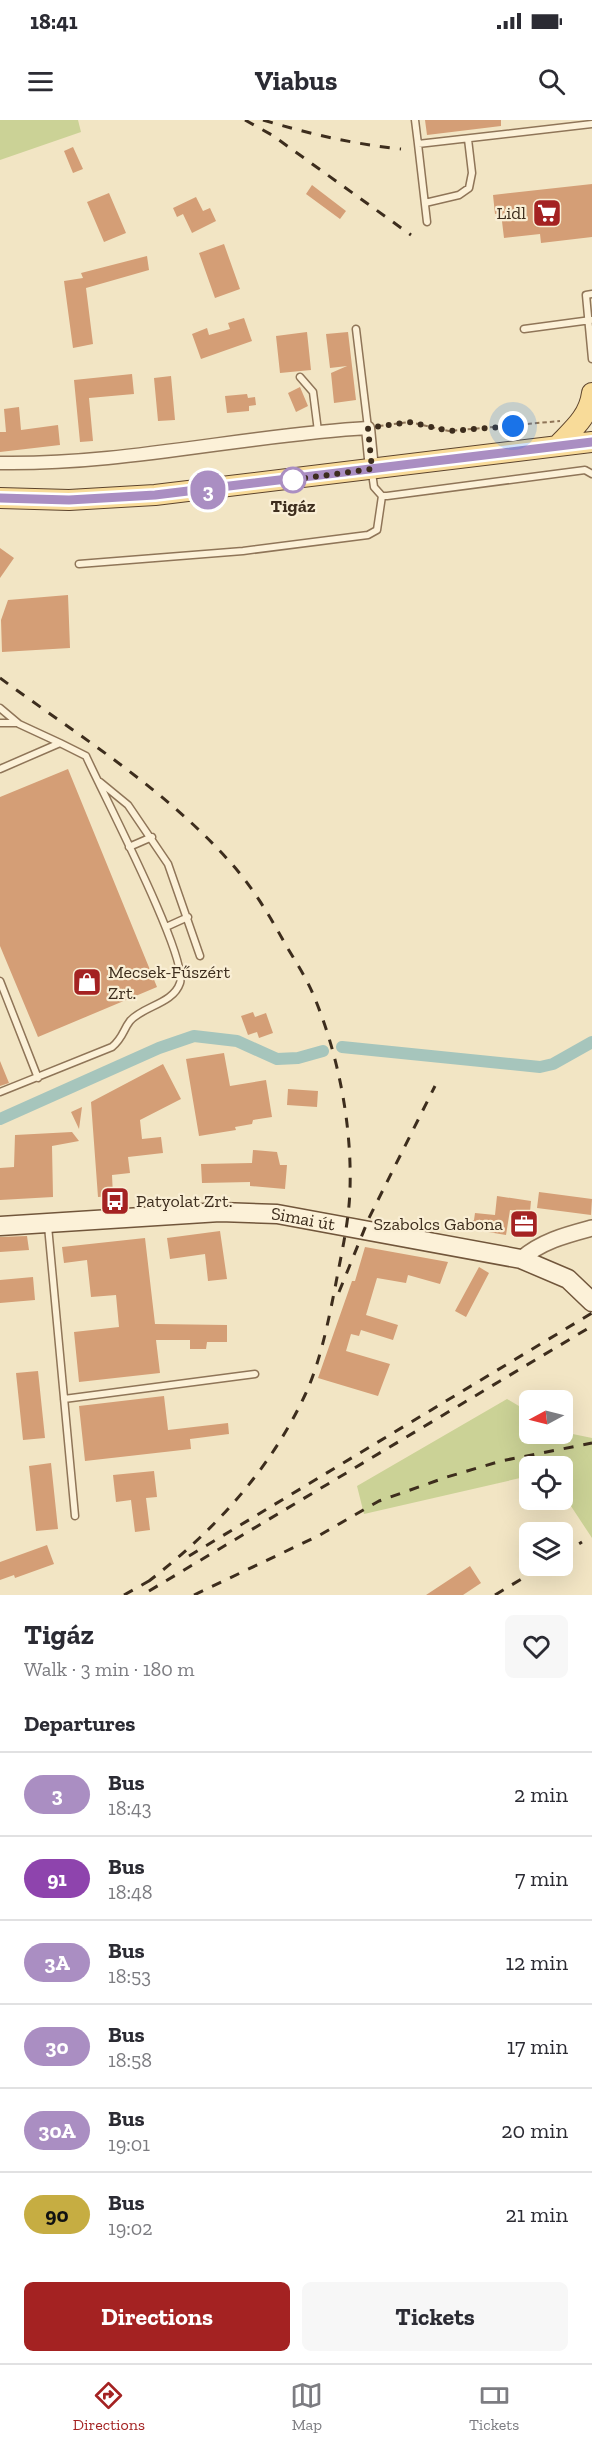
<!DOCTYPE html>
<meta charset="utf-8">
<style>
:root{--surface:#fff;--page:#f7f7f7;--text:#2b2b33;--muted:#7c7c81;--line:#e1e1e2;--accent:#a42222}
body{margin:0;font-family:"Zilla Slab",serif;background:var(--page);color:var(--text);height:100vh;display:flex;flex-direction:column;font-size:22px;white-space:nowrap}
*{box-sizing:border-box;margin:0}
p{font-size:20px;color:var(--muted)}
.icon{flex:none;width:33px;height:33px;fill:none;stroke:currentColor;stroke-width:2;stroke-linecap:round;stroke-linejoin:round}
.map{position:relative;height:1475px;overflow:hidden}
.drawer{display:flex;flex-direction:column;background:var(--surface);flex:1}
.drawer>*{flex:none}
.badge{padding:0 12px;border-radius:20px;font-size:21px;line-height:39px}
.needle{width:39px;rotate:263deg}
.fabs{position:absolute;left:519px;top:1270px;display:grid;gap:12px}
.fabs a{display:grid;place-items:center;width:54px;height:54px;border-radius:9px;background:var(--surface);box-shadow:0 6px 24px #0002;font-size:30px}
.you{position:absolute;width:30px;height:30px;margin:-15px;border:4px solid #fff;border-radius:50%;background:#1a73e8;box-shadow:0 0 0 9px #1a73e833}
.map>.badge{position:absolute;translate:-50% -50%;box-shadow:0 0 0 3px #fff}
h2{padding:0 24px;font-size:22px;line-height:54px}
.round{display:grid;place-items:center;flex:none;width:63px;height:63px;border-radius:9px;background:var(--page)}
.headline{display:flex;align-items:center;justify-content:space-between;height:102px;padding:0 24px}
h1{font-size:28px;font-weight:700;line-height:45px}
.action{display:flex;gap:12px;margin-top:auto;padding:12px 24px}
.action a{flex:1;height:69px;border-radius:9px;background:var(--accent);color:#fff;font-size:24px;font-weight:700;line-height:69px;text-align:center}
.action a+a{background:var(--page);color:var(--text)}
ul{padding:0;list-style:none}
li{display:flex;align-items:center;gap:18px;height:84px;padding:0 24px;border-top:2px solid var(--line)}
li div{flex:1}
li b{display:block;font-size:22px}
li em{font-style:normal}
li .badge{min-width:66px;font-weight:700;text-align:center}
.status{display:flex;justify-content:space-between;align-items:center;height:42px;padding:0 30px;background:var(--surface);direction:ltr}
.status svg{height:16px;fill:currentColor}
header{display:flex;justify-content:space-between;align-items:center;height:78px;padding:0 24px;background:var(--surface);font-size:27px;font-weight:700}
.menu{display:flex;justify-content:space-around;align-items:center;height:84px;border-top:2px solid var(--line);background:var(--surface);font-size:16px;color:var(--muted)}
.menu a{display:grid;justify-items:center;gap:3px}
.menu .selected{color:var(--accent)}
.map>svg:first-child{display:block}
.green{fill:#cbd296}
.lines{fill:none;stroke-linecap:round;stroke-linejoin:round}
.canal{stroke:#a6c5bc;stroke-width:12}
.building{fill:#d49e76}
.service-casing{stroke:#8f7558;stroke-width:9}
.minor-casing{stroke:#8f7558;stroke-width:15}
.tertiary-casing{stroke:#8f7558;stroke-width:18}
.secondary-casing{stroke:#71563b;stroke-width:21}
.primary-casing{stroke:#5c432c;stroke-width:22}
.path{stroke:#8f7558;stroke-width:2;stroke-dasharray:4.5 3;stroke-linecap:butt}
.service{stroke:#fcf1d8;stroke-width:6}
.minor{stroke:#fcf1d8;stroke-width:12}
.tertiary{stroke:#fcf1d8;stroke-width:15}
.secondary{stroke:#fcf1d8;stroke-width:18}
.primary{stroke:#f8db99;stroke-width:20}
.rail{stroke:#3d2d1d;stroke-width:3;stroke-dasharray:10 10;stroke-linecap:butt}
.line-casing{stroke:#fff;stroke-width:14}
.line{stroke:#aa8ec2;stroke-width:9}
.walk{stroke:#3d2d1d;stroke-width:6;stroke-dasharray:0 10.8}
.stop-dot{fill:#fff;stroke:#aa8ec2;stroke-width:3}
.labels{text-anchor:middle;stroke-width:4.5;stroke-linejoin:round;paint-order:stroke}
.poi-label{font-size:18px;fill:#3d2d1d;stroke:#f9eed4;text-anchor:end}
.stop-label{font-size:18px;font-weight:bold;fill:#3d2d1d;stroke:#f9eed4}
.street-label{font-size:18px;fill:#3d2d1d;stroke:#f9eed4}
</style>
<div class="status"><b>18:41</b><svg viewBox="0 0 49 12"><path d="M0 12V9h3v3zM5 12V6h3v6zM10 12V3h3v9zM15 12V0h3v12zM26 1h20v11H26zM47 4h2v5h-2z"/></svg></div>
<header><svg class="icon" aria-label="menu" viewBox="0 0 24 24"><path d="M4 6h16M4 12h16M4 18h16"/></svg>Viabus<svg class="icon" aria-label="search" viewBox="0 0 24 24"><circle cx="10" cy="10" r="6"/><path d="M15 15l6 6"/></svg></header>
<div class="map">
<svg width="592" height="1475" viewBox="0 0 592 1475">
<rect width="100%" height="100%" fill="#f2e5c4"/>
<path class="green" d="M0 0H78L81 12 0 40Z
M507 1279 529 1292 530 1314H562L563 1312 592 1318V1418L563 1374 562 1347H530L529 1356 364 1394 357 1366Z"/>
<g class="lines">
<path class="canal" d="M342 927 540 947 553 944 592 922
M0 999 159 928 194 916 237 921 277 939 298 938 323 931"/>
</g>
<path class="building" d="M425 0H501V6L427 15Z
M73 27 83 49 73 53 64 31Z
M592 64V117L541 123 540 114 504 118 501 93 495 94 493 75Z
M312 65 346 91 340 99 306 74Z
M109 73 126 113 104 122 87 82Z
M196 77 203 91 210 88 216 101 192 113 183 94 177 97 173 88Z
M224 124 240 169 215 178 199 133Z
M147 136 149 150 86 168 93 224 73 228 64 161 83 158 81 153Z
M244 198 252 221 201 239 192 214 207 208 209 215 230 209 228 203Z
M307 212 311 250 280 253 276 216Z
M348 212 356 280 334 283 331 253 347 246 330 248 326 214Z
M132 254 134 274 89 278 93 321 80 322 74 260Z
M171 256 175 300 158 301 154 258Z
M300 267 308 286 296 292 288 273Z
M247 274 248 278 255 277 256 285 249 286V291L227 293 225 276Z
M19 287 21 310 58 305 60 325 0 332V312H6L4 289Z
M0 428 14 438 0 458Z
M68 475 70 528 2 532 1 500 8 480Z
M68 649 157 867 38 917 0 826V677Z
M253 892 255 897 266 893 273 913 259 918 257 912 248 915 241 896Z
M224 933 230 966 266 960 272 997 253 1000 252 1004 235 1007 236 1010 199 1016 186 939Z
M0 941 9 963 0 966Z
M163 944 181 979 140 1000 142 1019 161 1017 163 1033 128 1037 130 1053 112 1055 113 1076 98 1077 91 982Z
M288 969 318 971 317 987 287 985Z
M82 987 79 1009 71 992Z
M72 1012 79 1021 52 1026 53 1077 0 1080V1048L14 1047 15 1015Z
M253 1030 277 1032 280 1045H287L285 1069 250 1066V1062L202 1063 201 1044 252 1043Z
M539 1072 592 1079 591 1095 537 1088Z
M497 1076 531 1081 530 1092 510 1090 506 1115 470 1109 471 1100H474L475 1093 495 1095Z
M220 1111 227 1159 208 1161 205 1134 170 1139 167 1118Z
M27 1116 29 1130 0 1132V1117Z
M145 1118 155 1204 227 1205V1222H207L206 1229H190V1220H156L160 1253 79 1262 74 1212 119 1207 116 1175 91 1177 87 1140 64 1143 62 1127Z
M365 1127 448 1142 440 1164 408 1155 406 1163 377 1158 366 1195 398 1205 393 1220 361 1210 359 1216 351 1214 346 1231 390 1244 378 1276 318 1258 352 1161H355Z
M479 1147 489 1153 466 1197 455 1191Z
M33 1157 35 1180 0 1183V1160Z
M38 1251 45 1318 23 1320 16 1253Z
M164 1276 168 1310 228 1303 229 1314 190 1319 191 1329 85 1341 79 1286Z
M51 1343 58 1409 36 1411 29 1346Z
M154 1351 157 1377 146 1378 150 1410 135 1412 131 1380 116 1382 113 1355Z
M47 1425 54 1444 15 1458 14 1455 0 1460V1442Z
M470 1446 481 1463 463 1475H426Z"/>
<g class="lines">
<g class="service-casing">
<path id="service" d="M415 0 418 24 592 4
M418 24 427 102
M425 83 459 75 469 68 472 53 468 19
M592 174 586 175 592 239
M356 209 368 308
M524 209 591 200
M300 257 313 272 318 311
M372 353 374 367 382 376H387L585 350 592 354
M79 444 243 431 368 415 377 410 382 376
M0 588 19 604 60 623
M0 603H17
M0 649 60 623 86 636C101 670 189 838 180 863 173 884 143 886 130 901 123 910 123 918 112 927L0 972
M100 662 128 685 168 744 200 836
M129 727 152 717
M166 807 188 797
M0 861 38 958
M48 1106 75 1396
M64 1279 255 1254"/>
</g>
<g class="minor-casing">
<path id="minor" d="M0 343C124 345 245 315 368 308L372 349"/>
</g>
<g class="tertiary-casing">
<path id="tertiary" d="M521 1139C542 1121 566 1115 592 1108"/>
</g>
<g class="secondary-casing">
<g id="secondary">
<path id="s1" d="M0 1106 220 1092 277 1094 521 1139 568 1159 592 1182"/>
</g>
</g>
<g class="primary-casing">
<path id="primary" d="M557 326C572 310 589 297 592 273
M0 378 69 380 155 375 592 322"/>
</g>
<path class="path" d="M379 306 409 302 449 311 560 301"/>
<use href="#service" class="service"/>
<use href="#minor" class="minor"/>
<use href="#tertiary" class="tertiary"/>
<use href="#secondary" class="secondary"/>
<use href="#primary" class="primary"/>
<path class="rail" d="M245 0 272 15 411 115
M263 0C310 14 353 24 401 29
M0 558C79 616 165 669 230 742 251 765 268 793 283 820 293 838 305 855 313 874 338 933 352 1004 350 1069 349 1103 341 1135 335 1168 328 1203 320 1243 305 1275 270 1350 214 1411 149 1461
M339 1172 369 1098 435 966
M562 1434 582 1422
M189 1436 592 1193
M149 1471 592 1206
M124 1475 156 1457
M194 1475 320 1415 379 1381 447 1357 501 1341 592 1323
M495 1475 543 1446"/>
</g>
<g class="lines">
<g class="line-casing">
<path id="line" d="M0 378 69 380 155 375 592 322"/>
</g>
<use href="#line" class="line"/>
<path class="walk" d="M293 360 283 361 372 349 368 308 409 302 449 311 513 306"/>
</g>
<defs>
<g id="supermarket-square" transform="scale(1.5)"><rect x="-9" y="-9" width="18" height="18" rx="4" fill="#a42222" stroke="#f9eed4"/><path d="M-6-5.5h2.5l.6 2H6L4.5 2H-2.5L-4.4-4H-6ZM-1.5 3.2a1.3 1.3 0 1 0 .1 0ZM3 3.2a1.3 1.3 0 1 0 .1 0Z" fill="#fff"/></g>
<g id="shop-square" transform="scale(1.5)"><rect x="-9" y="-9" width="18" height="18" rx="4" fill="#a42222" stroke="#f9eed4"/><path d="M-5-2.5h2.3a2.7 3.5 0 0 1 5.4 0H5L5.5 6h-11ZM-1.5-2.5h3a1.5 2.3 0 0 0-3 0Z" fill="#fff"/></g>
<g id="bus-square" transform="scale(1.5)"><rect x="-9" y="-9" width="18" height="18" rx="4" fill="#a42222" stroke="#f9eed4"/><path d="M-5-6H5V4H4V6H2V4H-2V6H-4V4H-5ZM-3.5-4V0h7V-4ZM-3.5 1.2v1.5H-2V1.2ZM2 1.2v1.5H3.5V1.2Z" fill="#fff"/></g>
<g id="office-square" transform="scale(1.5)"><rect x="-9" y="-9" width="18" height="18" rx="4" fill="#a42222" stroke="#f9eed4"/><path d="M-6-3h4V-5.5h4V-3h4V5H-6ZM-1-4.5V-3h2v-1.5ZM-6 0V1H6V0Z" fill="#fff"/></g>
</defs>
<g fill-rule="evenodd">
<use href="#supermarket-square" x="547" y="93"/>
<use href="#shop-square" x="87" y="862"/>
<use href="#bus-square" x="115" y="1081"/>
<use href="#office-square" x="524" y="1104"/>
</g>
<circle class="stop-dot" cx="293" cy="360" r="12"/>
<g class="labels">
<g class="poi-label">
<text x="526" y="99">Lidl</text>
<text x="108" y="858" text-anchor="start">Mecsek-Fűszért<tspan x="108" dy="21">Zrt.</tspan></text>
<text x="136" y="1087" text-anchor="start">Patyolat Zrt.</text>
<text x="503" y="1110">Szabolcs Gabona</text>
</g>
<g class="stop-label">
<text x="293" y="392">Tigáz</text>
</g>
<g class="street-label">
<text dy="6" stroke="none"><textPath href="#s1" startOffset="304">Simai út</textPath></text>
</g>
</g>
</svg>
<div class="fabs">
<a><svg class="needle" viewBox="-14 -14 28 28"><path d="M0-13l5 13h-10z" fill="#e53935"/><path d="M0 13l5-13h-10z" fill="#7c7c81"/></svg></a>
<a><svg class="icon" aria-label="locate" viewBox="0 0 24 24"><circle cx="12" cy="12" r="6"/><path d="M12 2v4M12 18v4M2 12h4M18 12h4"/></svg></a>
<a><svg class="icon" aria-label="layers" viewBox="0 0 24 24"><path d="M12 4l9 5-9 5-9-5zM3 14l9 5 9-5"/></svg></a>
</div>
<div class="you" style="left:513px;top:306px"></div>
<b class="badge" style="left:208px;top:370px;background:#aa8ec2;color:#fff">3</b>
</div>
<section class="drawer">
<div class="headline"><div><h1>Tigáz</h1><p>Walk · 3 min · 180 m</p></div><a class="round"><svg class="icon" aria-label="heart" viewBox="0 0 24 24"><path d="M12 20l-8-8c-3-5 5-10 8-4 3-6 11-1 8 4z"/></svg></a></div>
<h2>Departures</h2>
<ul>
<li><span class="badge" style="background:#aa8ec2;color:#fff">3</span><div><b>Bus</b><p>18:43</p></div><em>2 min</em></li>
<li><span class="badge" style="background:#8e44ad;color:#fff">91</span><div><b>Bus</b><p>18:48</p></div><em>7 min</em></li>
<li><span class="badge" style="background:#aa8ec2;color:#fff">3A</span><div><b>Bus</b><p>18:53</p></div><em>12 min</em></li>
<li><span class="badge" style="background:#aa8ec2;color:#fff">30</span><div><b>Bus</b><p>18:58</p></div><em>17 min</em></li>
<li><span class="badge" style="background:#aa8ec2;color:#fff">30A</span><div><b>Bus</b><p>19:01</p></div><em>20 min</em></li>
<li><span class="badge" style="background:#c6ad42;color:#111">90</span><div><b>Bus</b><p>19:02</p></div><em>21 min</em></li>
</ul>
<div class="action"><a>Directions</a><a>Tickets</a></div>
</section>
<nav class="menu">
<a class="selected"><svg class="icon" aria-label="directions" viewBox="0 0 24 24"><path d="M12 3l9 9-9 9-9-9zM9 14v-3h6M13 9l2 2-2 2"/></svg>Directions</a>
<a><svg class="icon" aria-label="map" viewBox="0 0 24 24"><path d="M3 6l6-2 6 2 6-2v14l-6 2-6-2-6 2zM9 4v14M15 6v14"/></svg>Map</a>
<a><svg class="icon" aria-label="tickets" viewBox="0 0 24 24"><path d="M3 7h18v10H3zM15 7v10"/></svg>Tickets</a>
</nav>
